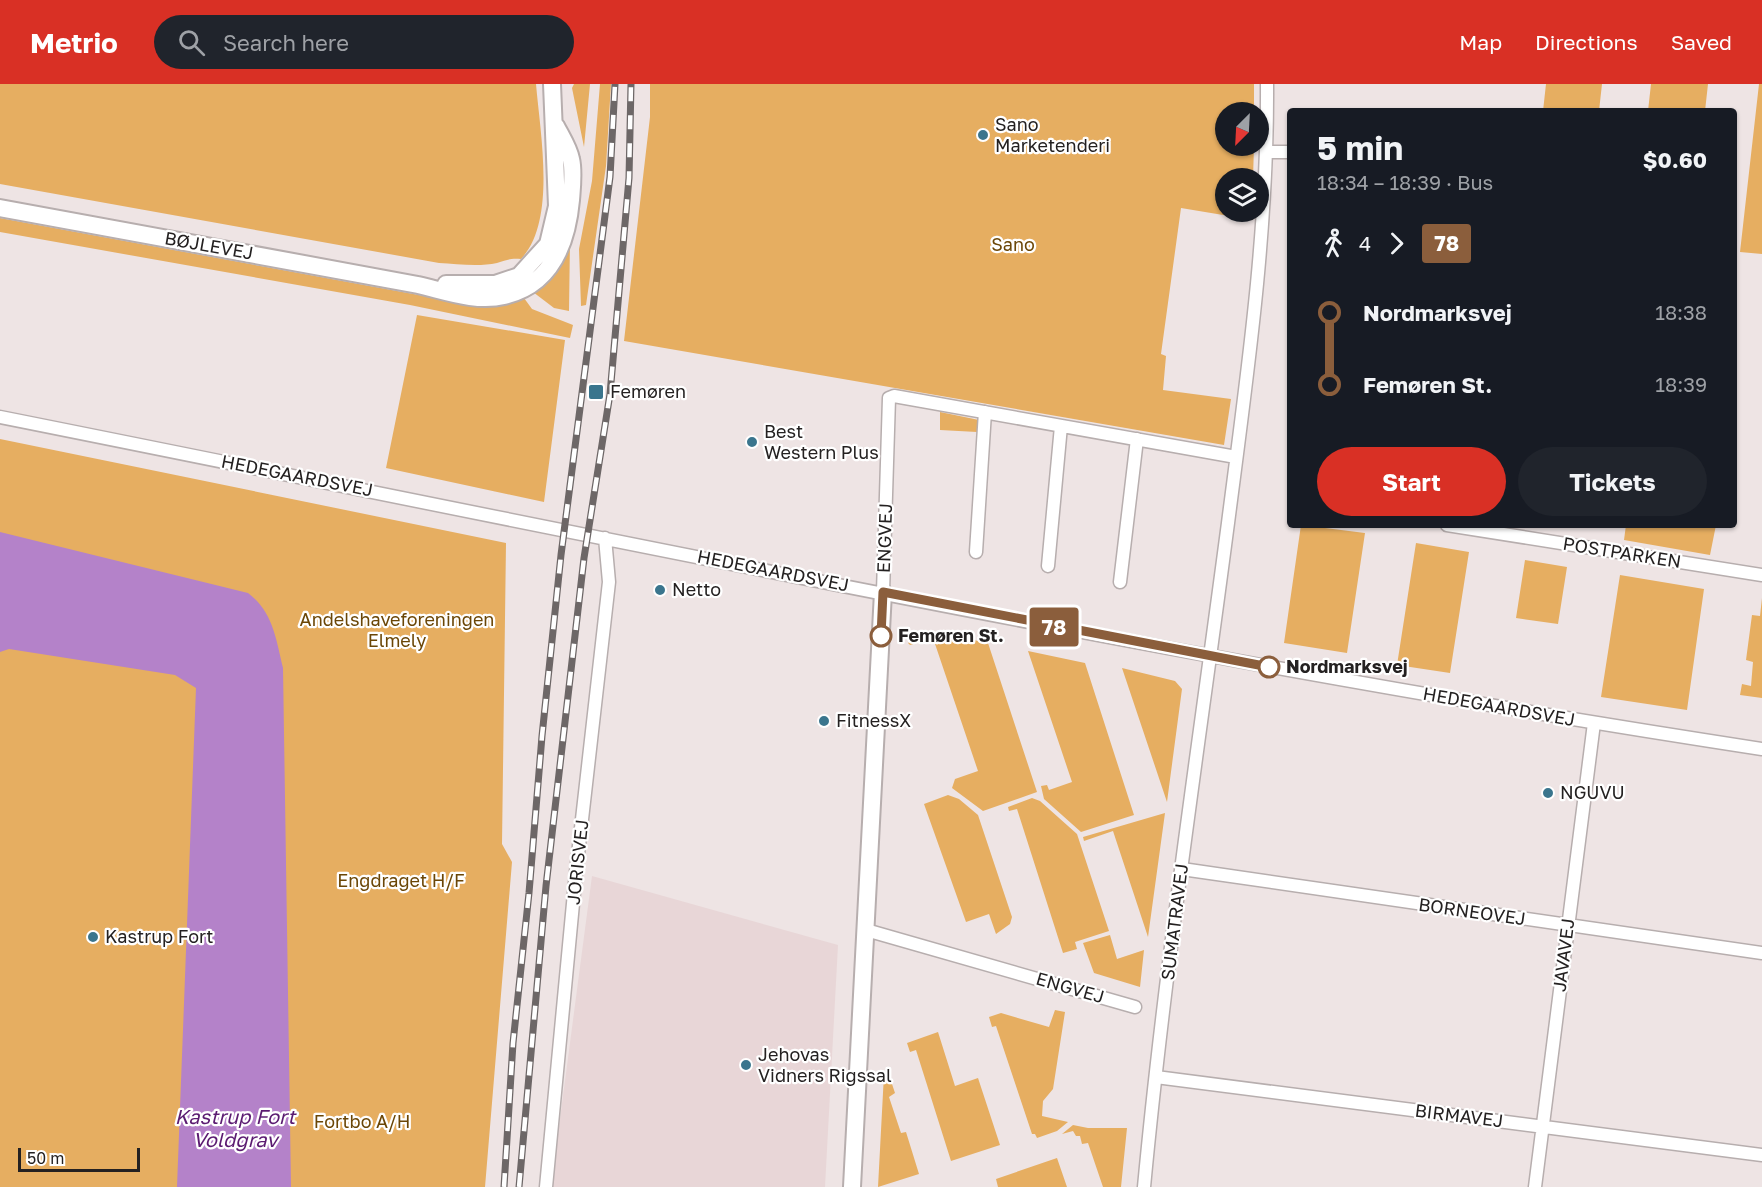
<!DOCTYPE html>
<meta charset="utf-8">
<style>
:root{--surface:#171b24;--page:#20242c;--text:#f1f3f6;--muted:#9ea1a6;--accent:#d93025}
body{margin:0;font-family:"Golos Text",sans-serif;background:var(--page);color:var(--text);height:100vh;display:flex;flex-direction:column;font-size:22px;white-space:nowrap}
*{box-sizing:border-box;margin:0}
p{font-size:20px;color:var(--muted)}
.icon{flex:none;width:33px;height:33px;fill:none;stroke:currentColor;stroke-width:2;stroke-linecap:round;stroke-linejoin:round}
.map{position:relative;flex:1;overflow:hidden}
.details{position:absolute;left:1287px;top:24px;width:450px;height:420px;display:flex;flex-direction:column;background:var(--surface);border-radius:6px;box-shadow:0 2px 4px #0004}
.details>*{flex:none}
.badge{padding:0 12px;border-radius:4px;font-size:21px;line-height:39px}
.needle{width:39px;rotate:204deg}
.controls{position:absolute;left:1215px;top:18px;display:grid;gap:12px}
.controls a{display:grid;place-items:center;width:54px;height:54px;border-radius:50%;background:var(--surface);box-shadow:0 2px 4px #0004;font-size:30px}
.scale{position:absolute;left:18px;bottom:15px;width:122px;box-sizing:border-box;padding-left:6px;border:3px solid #242121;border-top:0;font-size:16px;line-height:21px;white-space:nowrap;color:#242121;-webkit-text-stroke:4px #fff;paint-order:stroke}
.map>.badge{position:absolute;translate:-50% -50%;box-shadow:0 0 0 3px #fff}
.legs{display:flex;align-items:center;gap:9px;height:66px;padding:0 30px;font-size:20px}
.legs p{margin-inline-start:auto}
.summary{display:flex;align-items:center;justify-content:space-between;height:102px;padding:0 30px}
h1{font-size:33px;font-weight:700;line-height:45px}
.cta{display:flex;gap:12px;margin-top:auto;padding:12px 30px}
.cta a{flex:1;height:69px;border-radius:36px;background:var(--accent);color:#fff;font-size:24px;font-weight:700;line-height:69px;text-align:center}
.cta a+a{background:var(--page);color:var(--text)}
ul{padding:0 30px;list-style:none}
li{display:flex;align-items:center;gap:21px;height:72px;font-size:22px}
li i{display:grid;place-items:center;width:9px;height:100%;margin:0 8px;background:currentColor}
li i::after{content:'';width:15px;height:15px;margin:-8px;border:4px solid;border-radius:50%;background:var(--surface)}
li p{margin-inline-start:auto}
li:first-child i{background:linear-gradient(#0000 50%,currentColor 0)}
li:last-child i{background:linear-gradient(currentColor 50%,#0000 0)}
header{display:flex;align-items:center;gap:36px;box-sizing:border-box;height:84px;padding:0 30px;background:var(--accent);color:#fff}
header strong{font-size:28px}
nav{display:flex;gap:33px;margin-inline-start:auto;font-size:21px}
.search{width:420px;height:54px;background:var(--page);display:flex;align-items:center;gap:15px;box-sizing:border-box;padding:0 21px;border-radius:33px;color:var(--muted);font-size:22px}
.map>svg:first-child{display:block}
.built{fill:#e8d6d7}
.green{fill:#e6ae61}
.water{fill:#b482c9}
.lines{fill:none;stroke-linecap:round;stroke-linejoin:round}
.minor-casing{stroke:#b7aeae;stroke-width:15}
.tertiary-casing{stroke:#b7aeae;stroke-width:20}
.minor{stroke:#fff;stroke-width:12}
.tertiary{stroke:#fff;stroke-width:16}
.rail-casing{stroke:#6d6767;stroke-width:7}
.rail{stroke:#fff;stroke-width:4.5;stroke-dasharray:14;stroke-linecap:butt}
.line-1-casing{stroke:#fff;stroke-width:14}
.line-1{stroke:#8b5e3c;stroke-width:9}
.poi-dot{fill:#3a758d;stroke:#fff;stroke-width:2}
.stop-1-dot{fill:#fff;stroke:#8b5e3c;stroke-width:3}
.labels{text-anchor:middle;stroke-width:4.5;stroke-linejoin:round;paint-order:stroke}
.poi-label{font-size:18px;fill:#242121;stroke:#fff;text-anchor:start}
.park-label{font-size:18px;fill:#6b4606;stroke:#fff}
.street-label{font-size:18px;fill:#242121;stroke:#fff}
.stop-label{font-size:18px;font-weight:bold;fill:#242121;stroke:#fff;text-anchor:start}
.water-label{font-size:20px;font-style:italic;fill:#5b1b71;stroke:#fff}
</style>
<header>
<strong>Metrio</strong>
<div class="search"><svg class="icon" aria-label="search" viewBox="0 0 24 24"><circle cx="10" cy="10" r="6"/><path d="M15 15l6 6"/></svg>Search here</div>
<nav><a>Map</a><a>Directions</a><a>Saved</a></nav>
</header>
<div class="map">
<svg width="1762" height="1103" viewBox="0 0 1762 1103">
<rect width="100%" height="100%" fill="#eee4e4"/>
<path class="built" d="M592 792 838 861 825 1103H551Z"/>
<path class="green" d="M0 0H536C540 49 557 137 521 175 510 174 507 176 497 179 479 183 457 180 439 179L0 100Z
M574 0H590L584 63 572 4Z
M600 0H611L606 82 586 221 581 222 579 165 592 97Z
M650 0H1254V28H1226V62H1254L1253 94H1226V128H1253V136L1181 124 1161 270 1166 272 1163 306 1231 315 1224 361 624 257 650 33Z
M1546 0H1602L1599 27H1543Z
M1651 0H1708L1705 27H1648Z
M1759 0H1762V170L1740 168Z
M0 134 441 215C471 219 495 224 524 214L532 225 573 241 570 254 410 221 0 148Z
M570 156 569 227 554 224 533 208Z
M417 231 565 256 544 418 386 384Z
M940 328 979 336 977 348 940 346Z
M0 355 506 459 502 760 512 778 485 1103H0Z
M1301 441 1365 449 1347 569 1284 559Z
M1626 441H1716L1710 471 1624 456Z
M1416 459 1469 468 1450 589 1397 581Z
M1525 476 1567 483 1558 540 1516 534Z
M1620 491 1704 505 1687 626 1601 613Z
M1762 514V614L1740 611 1742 600 1751 602 1753 578 1746 576 1752 531 1760 532Z
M925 546 988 559 1037 708 983 727 952 704 955 695 978 687 933 554 910 561 908 559Z
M1028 567 1085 579 1134 731 1081 748 1044 715 1041 702 1047 701 1049 706 1072 698Z
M1122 584 1175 597 1182 605 1167 718Z
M948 711 959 715 978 731 1012 833 1010 840 996 850 989 830 966 838 924 720Z
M1032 714 1040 717 1077 750 1109 847 1075 858 1077 865 1063 869 1017 725 1009 727 1008 723Z
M1165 729 1148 853 1113 747 1084 757 1083 753Z
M1110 851 1117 875 1144 866 1140 903 1094 889 1083 859Z
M1055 926 1065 928 1053 1005 1043 1017 1042 1032 1068 1038 1057 1047 1037 1054 1035 1050H1032L996 942 992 943 989 933 1001 929 1049 943Z
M938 948 955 1002 978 994 1000 1061 951 1077 916 966 910 968 907 959Z
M884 990 889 991 895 1009 889 1013 901 1049 906 1048 919 1090 878 1103Z
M1073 1041 1088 1044H1127L1121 1103H1103L1088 1059 1082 1060 1080 1052H1076L1073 1047 1062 1050Z
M1057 1074 1067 1103H998L996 1095Z"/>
<path class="water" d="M0 448 248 509C273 528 276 555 283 584L291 1103H177L196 604 175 591 9 565 0 568Z"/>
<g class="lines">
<g class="minor-casing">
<path id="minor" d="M1268 68H1290
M0 333C586 450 1171 575 1762 665
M1447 441 1762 491
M976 468 985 328
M1048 482 1061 342
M1120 498 1137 355
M883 508 889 314 894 312 1236 373
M1182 785 1762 869
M866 846 1135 923
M1156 993 1762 1071
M546 1103 576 788 609 498 605 454
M1144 1103C1165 881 1199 660 1228 439 1247 292 1268 148 1267 0
M1535 1103 1594 639"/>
</g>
<g class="tertiary-casing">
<path id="tertiary" d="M0 124 418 201C445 207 476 219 504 212 551 201 567 160 571 116 572 104 574 87 571 75 569 64 561 52 556 42
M446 200H495L519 192 548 160 557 122 552 0
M852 1103 883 508"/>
</g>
<use href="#minor" class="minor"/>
<use href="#tertiary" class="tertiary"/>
<g class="rail-casing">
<path id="rail" d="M504 1103 513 959 529 809 542 652 561 471 610 93 615 0
M519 1103 546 802 584 474 610 310 629 94 631 0"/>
</g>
<use href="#rail" class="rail"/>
</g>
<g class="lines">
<g class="line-1-casing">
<path id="line-1" d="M881 552 883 508 1269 583"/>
</g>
<use href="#line-1" class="line-1"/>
</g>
<g class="poi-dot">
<circle cx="983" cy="51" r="6"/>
<rect x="588" y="300" width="16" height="16" rx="3"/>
<circle cx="752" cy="358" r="6"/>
<circle cx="660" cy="506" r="6"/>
<circle cx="824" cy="637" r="6"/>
<circle cx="1548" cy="709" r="6"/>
<circle cx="93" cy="853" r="6"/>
<circle cx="746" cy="981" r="6"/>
</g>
<g class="stop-1-dot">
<circle cx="881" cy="552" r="10"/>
<circle cx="1269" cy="583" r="10"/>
</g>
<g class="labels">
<g class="poi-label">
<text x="995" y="47">Sano<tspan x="995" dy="21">Marketenderi</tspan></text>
<text x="610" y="314">Femøren</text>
<text x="764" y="354">Best<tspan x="764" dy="21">Western Plus</tspan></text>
<text x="672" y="512">Netto</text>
<text x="836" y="643">FitnessX</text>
<text x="1560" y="715">NGUVU</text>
<text x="105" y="859">Kastrup Fort</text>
<text x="758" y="977">Jehovas<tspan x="758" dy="21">Vidners Rigssal</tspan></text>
</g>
<g class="park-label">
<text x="1013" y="167">Sano</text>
<text x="397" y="542">Andelshaveforeningen<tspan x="397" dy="21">Elmely</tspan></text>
<text x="401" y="803">Engdraget H/F</text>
<text x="362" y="1044">Fortbo A/H</text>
</g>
<g class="street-label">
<text transform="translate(209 162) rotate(10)" y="6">BØJLEVEJ</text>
<text transform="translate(297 392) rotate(11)" y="6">HEDEGAARDSVEJ</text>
<text transform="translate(885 454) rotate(-88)" y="6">ENGVEJ</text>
<text transform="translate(1622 469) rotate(9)" y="6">POSTPARKEN</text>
<text transform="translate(773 487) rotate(11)" y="6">HEDEGAARDSVEJ</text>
<text transform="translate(1499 623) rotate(10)" y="6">HEDEGAARDSVEJ</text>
<text transform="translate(578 778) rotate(-84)" y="6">JORISVEJ</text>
<text transform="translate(1472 828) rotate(8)" y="6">BORNEOVEJ</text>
<text transform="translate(1175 838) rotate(-83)" y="6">SUMATRAVEJ</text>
<text transform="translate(1564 871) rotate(-83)" y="6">JAVAVEJ</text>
<text transform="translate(1070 904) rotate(16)" y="6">ENGVEJ</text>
<text transform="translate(1459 1032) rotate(7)" y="6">BIRMAVEJ</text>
</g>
<g class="stop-label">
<text x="898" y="558">Femøren St.</text>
<text x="1286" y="589">Nordmarksvej</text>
</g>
<g class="water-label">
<text x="235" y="1040">Kastrup Fort<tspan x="235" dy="23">Voldgrav</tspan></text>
</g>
</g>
</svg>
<div class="controls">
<a><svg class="needle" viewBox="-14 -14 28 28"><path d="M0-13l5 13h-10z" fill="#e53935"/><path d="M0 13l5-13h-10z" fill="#9ea1a6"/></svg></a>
<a><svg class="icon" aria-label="layers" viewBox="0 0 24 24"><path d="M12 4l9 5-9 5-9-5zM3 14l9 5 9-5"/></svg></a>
</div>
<div class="scale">50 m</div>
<b class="badge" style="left:1054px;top:543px;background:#8b5e3c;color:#fff">78</b>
<section class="details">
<div class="summary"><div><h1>5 min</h1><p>18:34 – 18:39 · Bus</p></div><b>$0.60</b></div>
<div class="legs"><svg class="icon" aria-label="walk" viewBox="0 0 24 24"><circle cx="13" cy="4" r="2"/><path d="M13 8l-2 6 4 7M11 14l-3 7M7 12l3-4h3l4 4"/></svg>4<svg class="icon" aria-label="forward" viewBox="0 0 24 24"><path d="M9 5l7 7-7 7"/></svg><b class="badge" style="background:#8b5e3c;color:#fff">78</b></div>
<ul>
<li><i style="color:#8b5e3c"></i><b>Nordmarksvej</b><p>18:38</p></li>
<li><i style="color:#8b5e3c"></i><b>Femøren St.</b><p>18:39</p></li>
</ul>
<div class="cta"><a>Start</a><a>Tickets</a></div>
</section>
</div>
